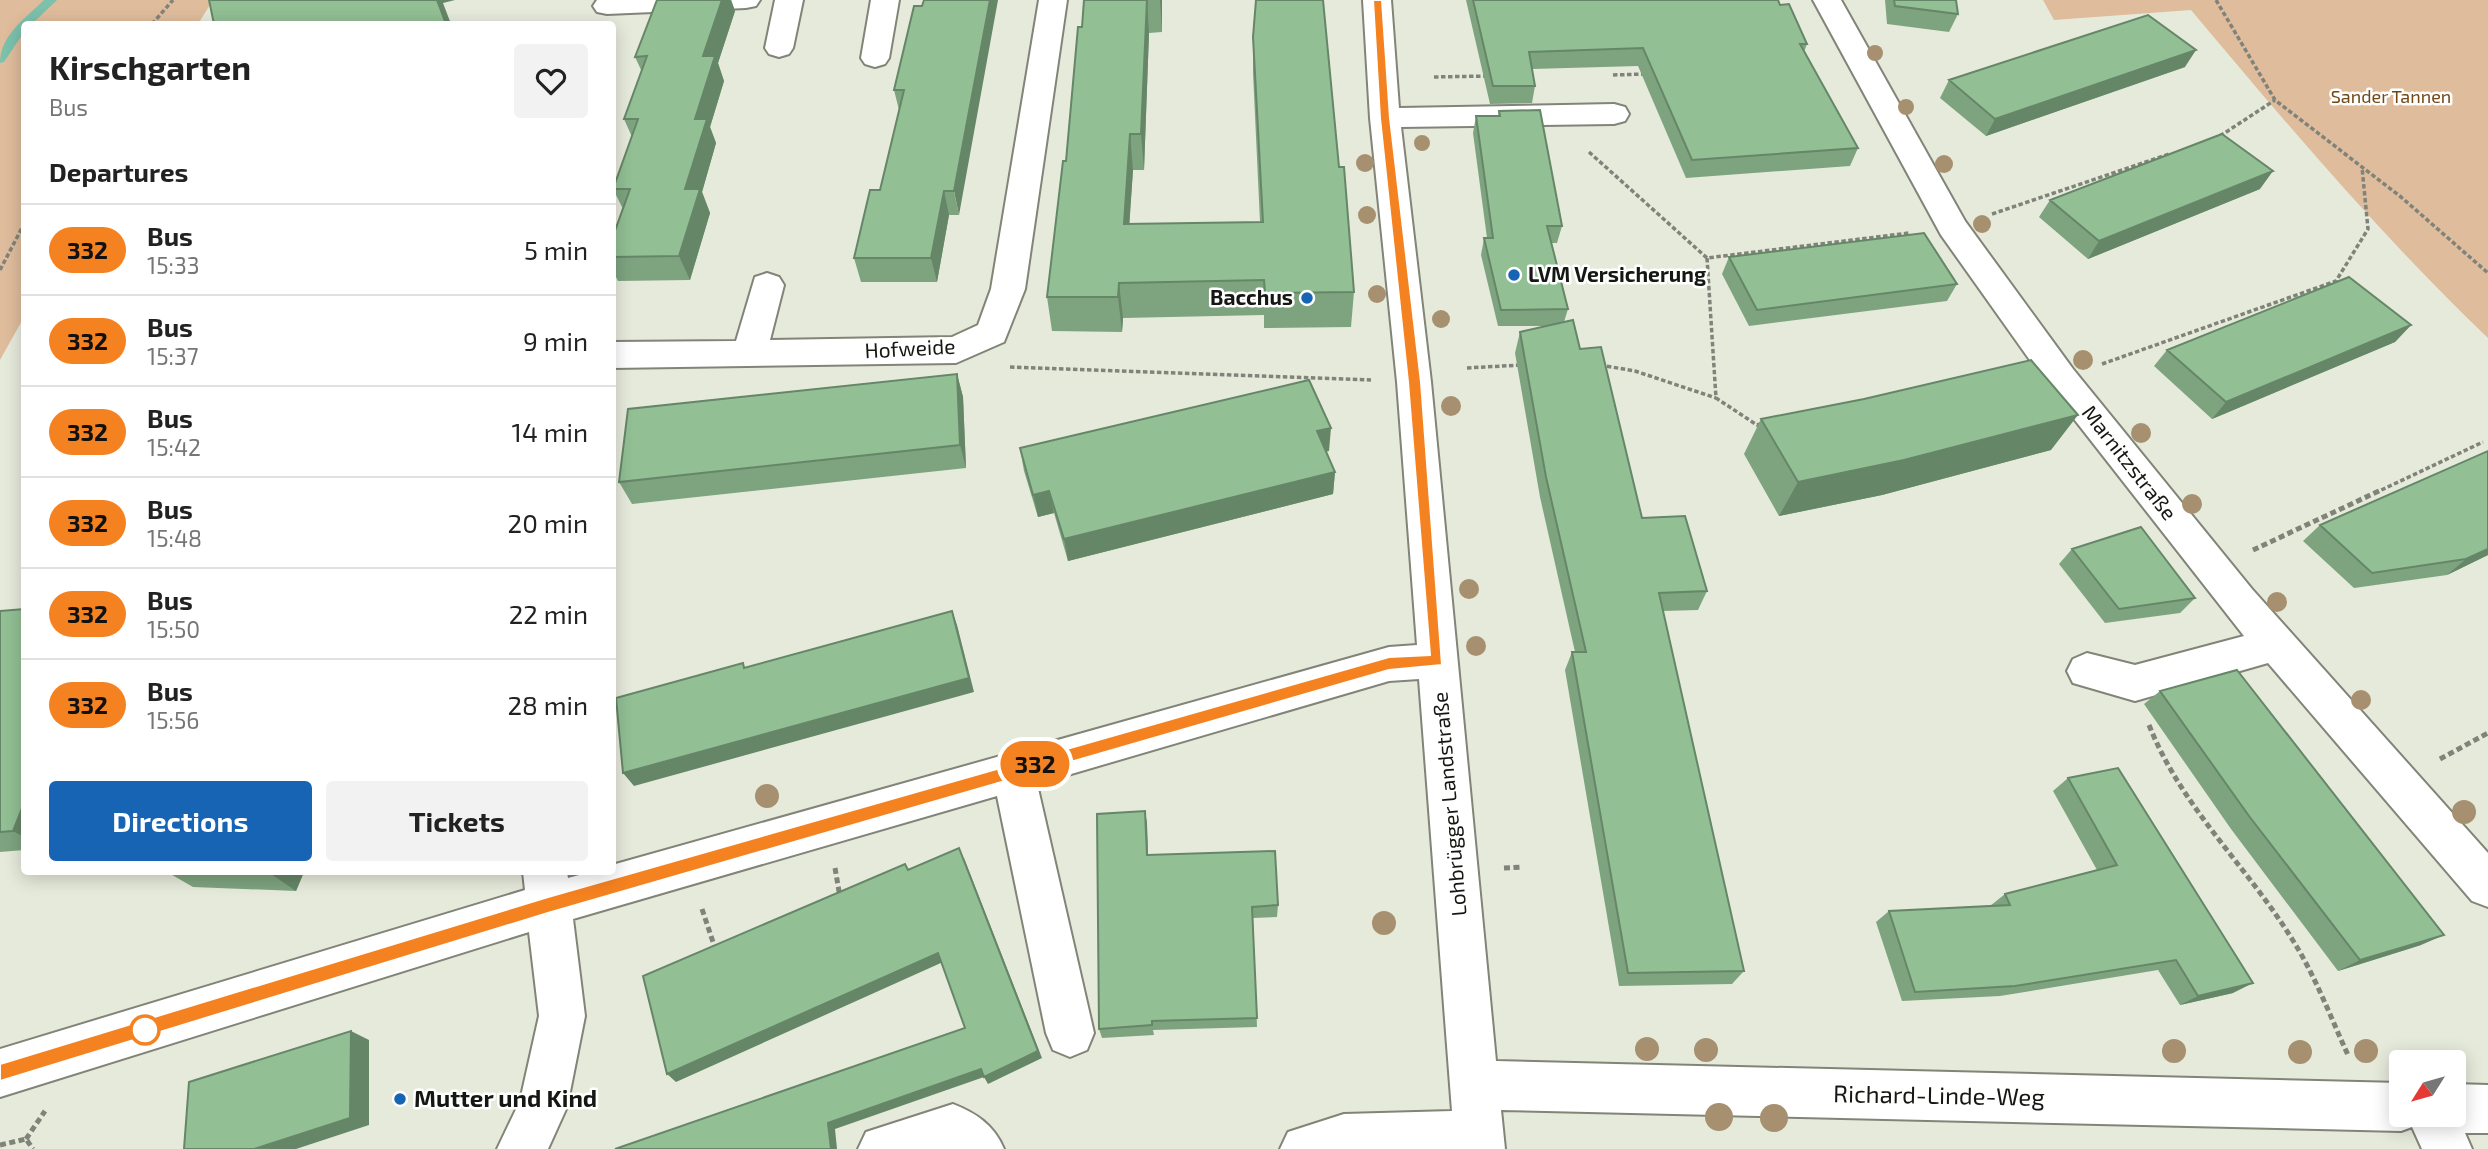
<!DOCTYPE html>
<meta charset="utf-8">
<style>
:root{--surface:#fff;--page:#f2f2f2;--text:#222;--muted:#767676;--line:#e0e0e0;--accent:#1664b3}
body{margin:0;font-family:"Exo 2",sans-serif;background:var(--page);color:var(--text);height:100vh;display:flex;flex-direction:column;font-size:26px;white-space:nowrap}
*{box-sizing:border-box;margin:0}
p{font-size:23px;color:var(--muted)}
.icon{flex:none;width:38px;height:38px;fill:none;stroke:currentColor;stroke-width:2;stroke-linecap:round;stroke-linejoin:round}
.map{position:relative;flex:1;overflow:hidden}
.drawer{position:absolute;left:21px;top:21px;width:595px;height:854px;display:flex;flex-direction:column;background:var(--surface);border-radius:7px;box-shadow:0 4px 18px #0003}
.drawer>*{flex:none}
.badge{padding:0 14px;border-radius:23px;font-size:24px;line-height:46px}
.needle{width:46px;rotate:233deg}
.buttons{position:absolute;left:2389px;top:1050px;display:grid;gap:14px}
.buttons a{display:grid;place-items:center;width:77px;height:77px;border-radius:7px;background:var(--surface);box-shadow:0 4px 18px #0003;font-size:35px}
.map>.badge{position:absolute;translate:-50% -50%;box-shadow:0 0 0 4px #fff}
h2{padding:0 28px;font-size:26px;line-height:63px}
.round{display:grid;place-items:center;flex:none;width:74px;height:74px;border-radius:7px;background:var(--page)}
.summary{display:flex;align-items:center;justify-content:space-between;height:119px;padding:0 28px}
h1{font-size:33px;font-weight:700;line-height:52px}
.button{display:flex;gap:14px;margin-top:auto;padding:14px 28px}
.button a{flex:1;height:80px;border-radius:7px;background:var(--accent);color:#fff;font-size:28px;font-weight:700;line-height:80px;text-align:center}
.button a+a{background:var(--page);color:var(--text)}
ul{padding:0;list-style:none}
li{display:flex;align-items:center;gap:21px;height:91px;padding:0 28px;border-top:2px solid var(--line)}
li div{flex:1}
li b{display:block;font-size:26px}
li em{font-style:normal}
li .badge{min-width:77px;font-weight:700;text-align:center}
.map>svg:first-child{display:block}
.green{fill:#dfbc9c}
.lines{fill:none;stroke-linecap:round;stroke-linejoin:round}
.stream{fill:#7bc1ac;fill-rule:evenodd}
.minor-casing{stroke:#818477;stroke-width:4}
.path-far1{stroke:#808379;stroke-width:3.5;stroke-dasharray:4.5 2.5;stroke-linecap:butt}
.path{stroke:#808379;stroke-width:5;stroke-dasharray:6 3.5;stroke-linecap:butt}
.minor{fill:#fff;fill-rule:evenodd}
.tree{fill:#a6906f}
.wall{fill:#7ea47f}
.shaded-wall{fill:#668668}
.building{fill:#92bf94;stroke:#668668;stroke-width:2}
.line{fill:#f58220;stroke:#fff;stroke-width:2}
.poi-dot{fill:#1664b3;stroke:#fff;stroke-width:2.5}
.stop-dot{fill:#fff;stroke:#f58220;stroke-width:3.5}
.labels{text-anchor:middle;stroke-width:5;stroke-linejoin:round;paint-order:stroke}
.far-park-label{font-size:18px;fill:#724716;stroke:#fff}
.poi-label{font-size:21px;font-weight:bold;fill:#151712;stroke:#fff;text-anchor:start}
.street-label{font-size:21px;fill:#151712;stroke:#fff}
.near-street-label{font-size:24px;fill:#151712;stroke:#fff}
.near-poi-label{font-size:24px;font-weight:bold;fill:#151712;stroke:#fff;text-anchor:start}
</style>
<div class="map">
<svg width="2488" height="1149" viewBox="0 0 2488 1149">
<rect width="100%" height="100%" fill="#e6eadb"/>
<path class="green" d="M0 0H213L198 24H24V317L0 360Z
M2043 0H2488V338C2381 236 2286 123 2191 10L2054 20Z"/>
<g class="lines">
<path class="stream" d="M44 0H57L32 24H24V32L4 62 0 63C0 35 26 18 44 0Z"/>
<g class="minor-casing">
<path id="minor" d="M597 0H760L756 6 746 8 607 14 597 12 593 6Z
M775 0H803L793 48 789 54 779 57 769 54 765 48Z
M871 0H899L889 58 885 64 875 67 865 64 861 58Z
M1039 0H1067L1025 289 1004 342 956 363 612 368V342L736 341 755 277 767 273 779 277 784 285 770 340 952 337 978 325 991 289Z
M1363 0H1391L1399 108 1614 104 1625 107 1629 114 1625 121 1614 124 1401 127 1431 382 1496 1061 2401 1083V1115H2454V1084L2488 1085V1133H2465L2472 1149H2422L2412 1127 2401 1131 1501 1110 1505 1149H1280L1288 1132 1344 1114 1452 1111 1419 679 1389 681 1037 784 1094 1033 1087 1050 1070 1057 1053 1050 1046 1033 997 796 573 919 585 1016 567 1107 548 1149H497L520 1101 539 1016 529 932 0 1097V1049L525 890 523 872H567L568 878 590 872H612V865L1389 647 1417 645 1397 382 1370 118Z
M1813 0H1841L1965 221 2073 369 2252 589 2488 853V907L2472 901 2268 663 2135 701 2073 683 2067 671 2073 659 2087 653 2135 665 2244 636 2049 387 1941 235Z
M953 1104C976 1113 994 1125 1004 1149H858L866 1132Z"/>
</g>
<path class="path-far1" d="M2216 0 2275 100 2401 197 2488 273
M152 24 173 0
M1613 75 1646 74
M1434 77 1489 76
M2220 136 2275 100
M1589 152 1707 258 1909 233
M1992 214 2169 154
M1707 258 1716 398 1757 425 1763 423
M0 270 24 224
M2102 364 2336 281 2368 229 2362 167
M1600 365 1635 371 1716 398
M1010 367 1371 380
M1467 368 1521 365
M2375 493 2483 442"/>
<path class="path" d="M2253 550 2379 491
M2149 725C2182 808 2246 865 2292 939 2315 975 2330 1016 2348 1055
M2440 759 2488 733
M835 868 840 897
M1504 868 1522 867
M702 909 716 951
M26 1139 45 1111
M0 1145 26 1139 33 1149"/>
<use href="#minor" class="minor"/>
</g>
<g class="tree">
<circle cx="1875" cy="53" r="8"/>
<circle cx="1906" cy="107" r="8"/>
<circle cx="1422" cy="143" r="8"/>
<circle cx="1365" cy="163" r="9"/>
<circle cx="1944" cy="164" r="9"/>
<circle cx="1367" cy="215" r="9"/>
<circle cx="1982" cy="224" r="9"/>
<circle cx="1377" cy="294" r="9"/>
<circle cx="1441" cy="319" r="9"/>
<circle cx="2083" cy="360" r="10"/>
<circle cx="1451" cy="406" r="10"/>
<circle cx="2141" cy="433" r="10"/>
<circle cx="2192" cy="504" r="10"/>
<circle cx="1469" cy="589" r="10"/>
<circle cx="2277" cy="602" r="10"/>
<circle cx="1476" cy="646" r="10"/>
<circle cx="2361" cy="700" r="10"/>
<circle cx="767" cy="796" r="12"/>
<circle cx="2464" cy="812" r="12"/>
<circle cx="1384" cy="923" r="12"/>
<circle cx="1647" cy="1049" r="12"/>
<circle cx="1706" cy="1050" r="12"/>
<circle cx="2174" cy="1051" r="12"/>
<circle cx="2366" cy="1051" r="12"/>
<circle cx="2300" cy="1052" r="12"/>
<circle cx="1719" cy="1117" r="14"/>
<circle cx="1774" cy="1118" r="14"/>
</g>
<path class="wall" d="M657 0H731L735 11 718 63 724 81 710 127 716 143 702 192 710 213 690 280 618 281 612 269V239L623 209 613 189 632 137 624 119 642 72 635 57Z
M1084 0H1162V32L1149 33 1144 170H1133L1129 224 1260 222 1253 73V37L1339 167 1354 292 1351 327 1264 328V315L1123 318 1122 332 1052 331 1047 297 1066 161 1082 27Z
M1466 0H1778L1780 5 1807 44 1804 52 1858 148 1850 166 1686 178 1638 66 1532 69 1535 86 1532 103 1490 104Z
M1885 0H1956L1958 14 1949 32 1887 24Z
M914 6 959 215H949L937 282H861L854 258 880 190 899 110 894 90Z
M2185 67 1986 136 1940 98 1949 80Z
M1499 111 1562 226 1557 243H1551L1568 309 1564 322 1580 349 1642 518 1707 591 1698 610 1663 611 1744 971 1732 984 1619 986 1565 670 1572 652H1575L1540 497 1515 353 1520 332 1546 326H1498L1481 255 1484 238H1487L1473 133 1476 116H1498Z
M2260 189 2088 259 2039 217 2050 200Z
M1729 257 1957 284 1947 301 1749 326 1722 274Z
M2411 325 2395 342 2212 419 2154 366 2167 350Z
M957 374 963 397 966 468 632 504 619 482Z
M1761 419 2051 450 1882 495 1779 516 1744 454Z
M1020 448 1329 451H1326L1335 472 1333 494 1068 561 1054 513 1038 517 1024 471Z
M2320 525 2488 555 2447 575 2354 588 2303 541Z
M2072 549 2195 598 2180 613 2105 623 2059 564Z
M24 609V850L0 852V611Z
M2160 691 2421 945 2338 971 2231 829 2144 704Z
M2068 778 2233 993 2180 1005 2158 970 2000 996 1902 1001 1876 922 1889 911 1990 906 2005 894 2097 870 2053 791Z
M1145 811 1147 824 1148 855 1278 905 1277 917 1253 918 1257 1027 1153 1030 1154 1035 1102 1038 1099 1029Z
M167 872H304L296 891 193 887Z"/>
<path class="shaded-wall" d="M437 0H455L443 3 451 24H446Z
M722 0H731L735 11 718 63 724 81 710 127 716 143 702 192 710 213 690 280 679 256 685 189 703 56Z
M990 0H998L959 215 954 191Z
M1147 0 1149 33 1144 170 1141 134Z
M1160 0H1162V32Z
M2196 50 2185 67 1986 136 1995 119Z
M1130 134 1133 170 1127 260 1124 224Z
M2273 171 2260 189 2088 259 2099 241Z
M944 191 949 215 937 282 931 258Z
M1119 283 1123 318 1122 332 1118 297Z
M2411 325 2395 342 2212 419 2226 402Z
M957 374 963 397 966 468 960 445Z
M2078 415 2051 450 1882 495 1779 516 1798 482Z
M1331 428 1329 451 1315 454 1317 431Z
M1335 472 1333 494 1068 561 1064 539Z
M1049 491 1054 513 1038 517 1033 495Z
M2488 549V555L2447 575 2466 559Z
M952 611 957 625 974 692 634 786 623 773Z
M24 803V837L13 831Z
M1145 811 1147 824 1148 867 1147 855Z
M964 858 1042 1058 988 1084 984 1077 835 1129 837 1149H831L828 1123 981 1069Z
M272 872H304L296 891 271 874Z
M2444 935 2421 945 2338 971 2360 960Z
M938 953 943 962 676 1082 667 1074Z
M2253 983 2233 993 2180 1005 2198 996Z
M351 1031 369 1040V1125L296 1149H254Z"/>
<path class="building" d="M209 0H437L446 24H214Z
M657 0H722L703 56H715L695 119H707L685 189H700L679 256 612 257V239L630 189H613L638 119H624L647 56 635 57Z
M924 0H990L954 191H944L931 258H854L870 190H880L904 90H894L914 6H922Z
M1084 0H1147L1141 134H1130L1124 224 1263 222 1253 37 1256 0H1323L1339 167H1344L1354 292 1265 293 1264 280 1119 283 1118 297H1047L1063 161H1066L1078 27H1082Z
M1473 0H1778L1780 5 1789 4 1807 44H1800L1858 148 1692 160 1643 48 1529 52 1535 86H1493Z
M1894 0H1956L1958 14 1895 6Z
M2148 15 2196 50 1995 119 1949 80Z
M1540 110 1562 226H1547L1568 309 1501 310 1484 238H1493L1476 116H1500L1499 111Z
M2222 134 2273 171 2099 241 2050 200Z
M1924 233 1957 284 1757 310 1729 257Z
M2349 277 2411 325 2226 402 2167 350Z
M1573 320 1580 349 1601 347 1642 518 1685 516 1707 591 1659 593 1744 971 1628 973 1572 652H1586L1546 477 1520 332Z
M2031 360 2078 415 1904 460 1798 482 1761 419 1864 399Z
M957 374 960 445 619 482 628 409Z
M1309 380 1331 428 1317 431 1335 472 1064 539 1049 491 1033 495 1020 448Z
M2488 451V549L2466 559 2372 573 2320 525Z
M2141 527 2195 598 2119 609 2072 549Z
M24 609V803L13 831 0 832V611Z
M952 611 969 678 623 773 616 698 743 663 744 668Z
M2237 670 2444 935 2360 960 2249 816 2160 691Z
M2118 768 2253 983 2198 996 2176 960 2015 986 1915 992 1889 911 2010 905 2005 894 2117 865 2068 778Z
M1145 811 1147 855 1275 851 1278 905 1252 907 1257 1018 1152 1021V1025L1099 1029 1097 814Z
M959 848 1038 1051 984 1077 981 1069 828 1123 831 1149H615L965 1028 938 953 667 1074 643 976 905 864 908 870Z
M197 872H272L271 874Z
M351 1031 350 1118 254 1149H184L189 1082Z"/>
<path class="line" d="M1373 0H1382L1390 118 1421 382 1442 665 1389 670 548 913 0 1081V1064L548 897 1389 657 1430 655 1408 382 1380 118Z"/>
<g class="poi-dot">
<circle cx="1514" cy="275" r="7"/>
<circle cx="1307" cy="298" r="7"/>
<circle cx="400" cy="1099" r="7"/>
</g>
<circle class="stop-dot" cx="145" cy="1030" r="14"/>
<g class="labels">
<g class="far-park-label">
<text x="2391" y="103">Sander Tannen</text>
</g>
<g class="poi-label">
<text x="1528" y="282">LVM Versicherung</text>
<text x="1293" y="305" text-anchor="end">Bacchus</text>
</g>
<g class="street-label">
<text transform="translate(910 349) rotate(-3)" y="7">Hofweide</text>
<text transform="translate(2129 463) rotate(52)" y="7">Marnitzstraße</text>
<text transform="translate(1450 804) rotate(-95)" y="7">Lohbrügger Landstraße</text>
</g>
<g class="near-street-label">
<text transform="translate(1939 1096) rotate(1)" y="8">Richard-Linde-Weg</text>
</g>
<g class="near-poi-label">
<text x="414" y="1107">Mutter und Kind</text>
</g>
</g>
</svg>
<div class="buttons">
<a><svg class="needle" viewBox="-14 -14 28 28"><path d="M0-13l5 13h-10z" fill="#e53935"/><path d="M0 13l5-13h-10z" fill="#767676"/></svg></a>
</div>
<b class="badge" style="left:1035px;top:764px;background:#f58220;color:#111">332</b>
<section class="drawer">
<div class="summary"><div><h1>Kirschgarten</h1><p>Bus</p></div><a class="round"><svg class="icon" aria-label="heart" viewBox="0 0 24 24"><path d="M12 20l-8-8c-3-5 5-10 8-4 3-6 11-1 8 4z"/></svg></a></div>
<h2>Departures</h2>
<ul>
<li><span class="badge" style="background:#f58220;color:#111">332</span><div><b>Bus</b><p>15:33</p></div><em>5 min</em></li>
<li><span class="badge" style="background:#f58220;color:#111">332</span><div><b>Bus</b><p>15:37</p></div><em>9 min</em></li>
<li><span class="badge" style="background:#f58220;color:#111">332</span><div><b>Bus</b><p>15:42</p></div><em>14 min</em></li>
<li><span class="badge" style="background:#f58220;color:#111">332</span><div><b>Bus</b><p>15:48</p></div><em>20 min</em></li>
<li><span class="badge" style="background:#f58220;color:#111">332</span><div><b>Bus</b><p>15:50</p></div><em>22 min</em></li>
<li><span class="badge" style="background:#f58220;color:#111">332</span><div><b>Bus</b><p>15:56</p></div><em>28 min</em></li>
</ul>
<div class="button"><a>Directions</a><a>Tickets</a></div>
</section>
</div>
